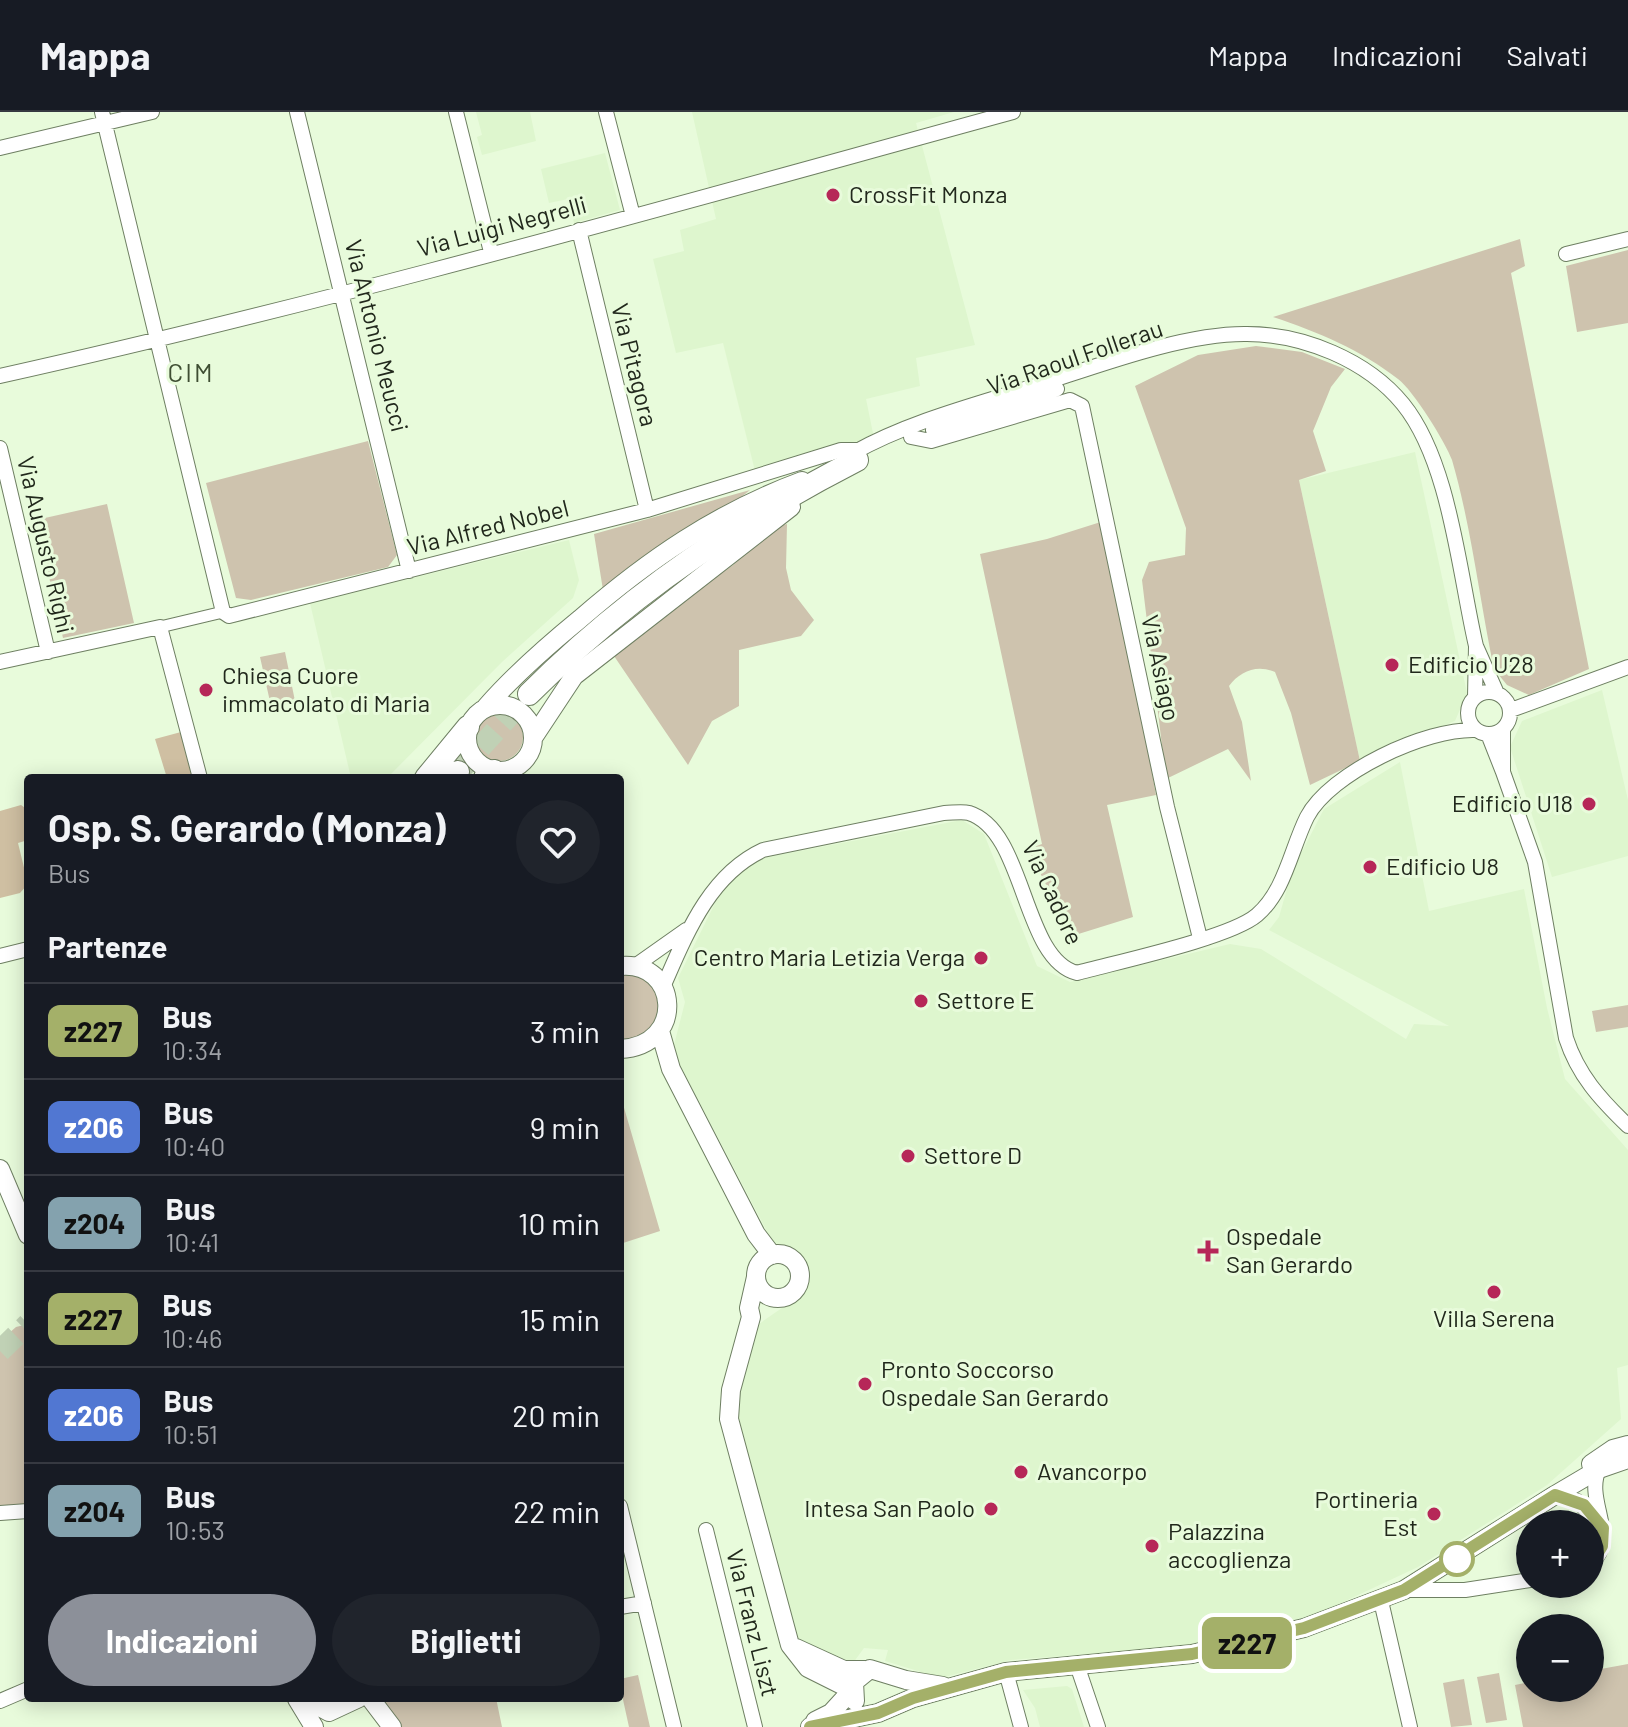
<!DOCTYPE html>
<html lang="it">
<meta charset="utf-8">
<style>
:root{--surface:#171b24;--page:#20242c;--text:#f1f3f6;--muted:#9ea1a6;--line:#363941;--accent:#8c9099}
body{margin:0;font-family:Barlow,sans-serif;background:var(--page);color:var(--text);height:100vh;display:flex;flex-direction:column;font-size:30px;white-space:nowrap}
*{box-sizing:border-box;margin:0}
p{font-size:26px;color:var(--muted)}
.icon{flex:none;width:44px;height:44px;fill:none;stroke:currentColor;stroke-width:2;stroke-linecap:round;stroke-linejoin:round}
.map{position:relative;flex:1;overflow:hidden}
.details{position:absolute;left:24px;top:662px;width:600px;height:928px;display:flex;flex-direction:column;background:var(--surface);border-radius:8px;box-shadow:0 4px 20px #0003}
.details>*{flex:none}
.badge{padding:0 16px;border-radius:12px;font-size:28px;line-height:52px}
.tools{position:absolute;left:1516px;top:1398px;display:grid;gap:16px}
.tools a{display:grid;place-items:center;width:88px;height:88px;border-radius:50%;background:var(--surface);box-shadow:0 4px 20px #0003;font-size:40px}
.map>.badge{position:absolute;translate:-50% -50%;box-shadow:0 0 0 4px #fff}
h2{padding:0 24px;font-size:30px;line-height:72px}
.round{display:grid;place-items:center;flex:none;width:84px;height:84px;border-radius:42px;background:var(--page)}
.head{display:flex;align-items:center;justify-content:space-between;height:136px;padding:0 24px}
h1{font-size:38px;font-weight:700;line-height:60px}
.primary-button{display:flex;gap:16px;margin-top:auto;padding:16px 24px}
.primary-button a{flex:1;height:92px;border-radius:48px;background:var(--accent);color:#fff;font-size:32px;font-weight:700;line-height:92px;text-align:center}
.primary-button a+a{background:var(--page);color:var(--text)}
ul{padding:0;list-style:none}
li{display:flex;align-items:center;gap:24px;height:96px;padding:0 24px;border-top:2px solid var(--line)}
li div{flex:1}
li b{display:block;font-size:30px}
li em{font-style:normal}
li .badge{min-width:88px;font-weight:700;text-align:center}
header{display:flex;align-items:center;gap:48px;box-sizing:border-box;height:112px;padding:0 40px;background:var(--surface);border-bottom:2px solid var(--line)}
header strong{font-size:38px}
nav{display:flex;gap:44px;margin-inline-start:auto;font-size:28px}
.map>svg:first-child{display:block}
.built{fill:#def6ce}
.green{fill:#cec3ae}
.forest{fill:#cfbfa2}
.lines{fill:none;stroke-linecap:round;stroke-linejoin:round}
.secondary-tunnel{stroke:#c0d1b5;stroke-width:22;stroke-dasharray:22 11;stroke-linecap:butt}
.pedestrian-casing{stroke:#6e7f62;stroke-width:13}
.minor-casing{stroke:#6e7f62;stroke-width:16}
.tertiary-casing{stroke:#6e7f62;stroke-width:20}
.secondary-casing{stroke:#6e7f62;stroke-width:24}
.pedestrian{stroke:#fff;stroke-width:11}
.minor{stroke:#fff;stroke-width:14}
.tertiary{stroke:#fff;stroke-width:18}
.secondary{stroke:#fff;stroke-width:22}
.line-casing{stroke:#fff;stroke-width:18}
.line{stroke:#a4b069;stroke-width:12}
.poi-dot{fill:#b62758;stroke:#e8fbdb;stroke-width:3}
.stop-dot{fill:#fff;stroke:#a4b069;stroke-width:4}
.labels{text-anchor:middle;stroke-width:6;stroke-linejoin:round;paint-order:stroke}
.poi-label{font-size:24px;fill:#21281c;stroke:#e8fbdb;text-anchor:start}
.street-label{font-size:24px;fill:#21281c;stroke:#e8fbdb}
.neighbourhood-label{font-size:26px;letter-spacing:2px;fill:#3f4e33;stroke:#e8fbdb}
</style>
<header>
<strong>Mappa</strong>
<nav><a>Mappa</a><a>Indicazioni</a><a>Salvati</a></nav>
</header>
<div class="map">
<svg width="1628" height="1615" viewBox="0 0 1628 1615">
<rect width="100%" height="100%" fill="#e8fbdb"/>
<path class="built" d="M476 0H530L536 29 482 43 477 25 482 23Z
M692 0H954L916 11 975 233 916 246 920 274 866 287 874 326 755 359 723 231 676 241 653 147 684 139 680 118 716 107Z
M605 41 620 98 574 111 568 87 549 91 541 57Z
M1415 340 1467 581 1455 609 1360 649 1299 368Z
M569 428 579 468 573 486 502 550 387 666H351L310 491Z
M1602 578 1628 688V744L1552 765 1510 635 1522 609Z
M1400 650 1429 799 1524 777 1547 896 1565 967 1628 1038V1253L1617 1256 1621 1307 1547 1373 1418 1455 1324 1499 1257 1522 1205 1533 1011 1548 941 1566 885 1549 888 1538 864 1536 853 1551 798 1528 739 1311 738 1290 756 1214 792 1189 804 1174 801 1145 774 1133 679 951 674 933 685 890 678 866 727 767 763 746 962 708 984 722 1037 854 1070 870 1230 832 1261 837 1406 927 1414 912 1449 914 1269 818 1279 805 1292 759 1324 697Z
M1067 1574 1072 1577 1084 1615H1040L1035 1596 1023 1578Z"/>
<path class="green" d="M1520 127 1525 154 1511 161 1589 557 1529 583 1507 573 1494 557C1480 490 1471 413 1452 348 1446 331 1413 278 1398 267 1361 238 1318 220 1273 205Z
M1628 138V211L1577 220 1566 154Z
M1256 234 1302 240 1345 257 1331 275 1313 319 1326 359 1299 368 1360 649 1310 673 1291 601 1275 560C1257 552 1240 559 1229 574L1242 610 1251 669 1228 637 1166 667 1142 468 1149 450 1185 443 1186 416 1135 274 1198 243Z
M368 329 397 443 388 455 251 488 236 486 206 371Z
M750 378 734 391 603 478 594 422Z
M107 392 134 511 63 526 36 408Z
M1107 408 1156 683 1107 693 1133 805 1072 824 1028 737 1042 732 980 442 1047 427Z
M787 412 786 456 791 478 814 508 801 524 739 538V594L712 609 688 653 614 544 664 502 733 453 768 417Z
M285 540 295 589 271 594 260 545Z
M475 625a24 24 0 1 1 48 0a24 24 0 1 1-48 0Z
M620 860H629L652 872 661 895 654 919 620 933Z
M1628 893V915L1596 920 1592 899Z
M620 982 660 1119 620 1132Z
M28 1212V1392L0 1394V1229L16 1215Z
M1628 1552V1615H1523L1515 1573 1530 1570V1576H1590V1559Z
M1499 1561 1507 1608 1486 1611 1477 1565Z
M638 1563 650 1615H629L620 1574V1567Z
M1464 1567 1472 1613 1451 1615 1443 1571Z
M380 1586H496L502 1615H399Z"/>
<path class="forest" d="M181 620 193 666H167L155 627Z
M21 693 28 698V728L18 731 28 772 20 781 0 786V699Z"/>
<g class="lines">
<path class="secondary-tunnel" d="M458 660 529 582
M0 1239 28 1212"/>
<g class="pedestrian-casing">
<path id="pedestrian" d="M160 515 223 500"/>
</g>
<g class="minor-casing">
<path id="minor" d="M102 0 223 500 229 504 647 398 841 338H858
M297 0 409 459
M456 0 491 140
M606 0 633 104
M0 36 152 0
M579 118 647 398
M1566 142 1628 127
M0 264C341 188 677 92 1013 0
M933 318 1057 277
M911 325 931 329 1070 288 1082 294 1167 695 1200 826
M0 336 48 540
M853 341C910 309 978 292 1041 272 1100 253 1185 221 1247 222 1303 222 1367 248 1403 292 1450 350 1459 461 1476 534
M0 550 160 515 200 666
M1468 601a21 21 0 1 1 42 0a21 21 0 1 1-42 0Z
M1475 585 1476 534 1496 579
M1511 598 1628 555
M1488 622 1503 660V617
M1503 660 1535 750 1566 926C1578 963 1600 987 1628 1014
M0 844 28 837
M635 854 686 818
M663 875C686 823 709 763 763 738L944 701C952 701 962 699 969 701 1026 719 1022 847 1077 861 1117 850 1230 826 1257 803 1285 779 1291 737 1307 705 1330 661 1426 616 1476 618
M1555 1383 1577 1389 1601 1412
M620 1394 674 1615
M0 1401 28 1399
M706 1418 755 1615
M1590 1453C1621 1425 1584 1389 1599 1357
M1404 1478H1465L1530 1468
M1381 1489 1410 1615
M620 1495 644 1491
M1077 1553 1098 1615
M1006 1560 1021 1615
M0 1589 28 1577"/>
</g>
<g class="tertiary-casing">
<path id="tertiary" d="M467 626a33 33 0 1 1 66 0a33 33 0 1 1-66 0Z
M486 595C514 563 547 534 580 507 648 448 716 401 802 369
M533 626 574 564 791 395
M620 854C679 848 687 934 620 937
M660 919 671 957 756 1122 772 1143
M0 1057 28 1123
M756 1164a22 22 0 1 1 44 0a22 22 0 1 1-44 0Z
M756 1165 749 1196 751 1205 731 1278 729 1307 790 1533 808 1556 852 1578
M1591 1352 1613 1337 1628 1333
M796 1536 844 1558H865
M303 1586 329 1600 359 1586
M370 1586 392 1615
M297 1587 314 1615
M855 1589 854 1570 870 1557 906 1568 943 1574
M815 1609 831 1601 852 1578
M810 1615 878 1601 913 1586 1006 1560 1192 1542 1304 1516 1404 1478 1555 1383 1599 1357 1628 1347"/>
</g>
<g class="secondary-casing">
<path id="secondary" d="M529 582C625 486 736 410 857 348
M426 666 468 615
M453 666 458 660
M485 666 494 659"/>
</g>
<use href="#pedestrian" class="pedestrian"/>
<use href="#minor" class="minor"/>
<use href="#tertiary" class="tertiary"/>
<use href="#secondary" class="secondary"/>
</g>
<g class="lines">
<g class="line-casing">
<path id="line" d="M810 1615 878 1601 913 1586 1006 1560 1192 1542 1304 1516 1404 1478 1555 1383 1584 1393 1603 1416 1602 1434 1590 1453"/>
</g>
<use href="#line" class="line"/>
</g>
<g class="poi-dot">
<circle cx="833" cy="83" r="8"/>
<circle cx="1392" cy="553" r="8"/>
<circle cx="206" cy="578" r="8"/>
<circle cx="1589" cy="692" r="8"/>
<circle cx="1370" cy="755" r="8"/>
<circle cx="981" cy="846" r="8"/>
<circle cx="921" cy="889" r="8"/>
<circle cx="908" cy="1044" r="8"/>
<path d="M1204 1127h8v8h8v8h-8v8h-8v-8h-8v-8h8z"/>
<circle cx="1494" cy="1180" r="8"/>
<circle cx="865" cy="1272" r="8"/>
<circle cx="1021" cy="1360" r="8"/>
<circle cx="991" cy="1397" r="8"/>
<circle cx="1434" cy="1402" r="8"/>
<circle cx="1152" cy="1434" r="8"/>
</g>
<circle class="stop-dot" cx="1457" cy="1447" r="16"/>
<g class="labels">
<g class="poi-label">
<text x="849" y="91">CrossFit Monza</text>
<text x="1408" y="561">Edificio U28</text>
<text x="222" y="572">Chiesa Cuore<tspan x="222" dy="28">immacolato di Maria</tspan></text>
<text x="1573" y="700" text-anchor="end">Edificio U18</text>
<text x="1386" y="763">Edificio U8</text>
<text x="965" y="854" text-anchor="end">Centro Maria Letizia Verga</text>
<text x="937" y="897">Settore E</text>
<text x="924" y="1052">Settore D</text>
<text x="1226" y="1133">Ospedale<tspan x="1226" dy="28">San Gerardo</tspan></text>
<text x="1494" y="1215" text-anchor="middle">Villa Serena</text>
<text x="881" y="1266">Pronto Soccorso<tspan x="881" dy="28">Ospedale San Gerardo</tspan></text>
<text x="1037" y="1368">Avancorpo</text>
<text x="1418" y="1396" text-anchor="end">Portineria<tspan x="1418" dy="28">Est</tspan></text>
<text x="975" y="1405" text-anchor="end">Intesa San Paolo</text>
<text x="1168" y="1428">Palazzina<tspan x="1168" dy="28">accoglienza</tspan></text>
</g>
<g class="street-label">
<text transform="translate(502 115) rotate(-15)" y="8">Via Luigi Negrelli</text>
<text transform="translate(376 224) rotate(76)" y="8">Via Antonio Meucci</text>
<text transform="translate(1075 246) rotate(-19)" y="8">Via Raoul Follerau</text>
<text transform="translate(634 253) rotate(76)" y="8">Via Pitagora</text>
<text transform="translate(488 416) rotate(-14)" y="8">Via Alfred Nobel</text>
<text transform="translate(45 433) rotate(77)" y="8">Via Augusto Righi</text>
<text transform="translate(1160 556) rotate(78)" y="8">Via Asiago</text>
<text transform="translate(1052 781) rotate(65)" y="8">Via Cadore</text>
<text transform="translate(752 1511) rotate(76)" y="8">Via Franz Liszt</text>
</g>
<g class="neighbourhood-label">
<text x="191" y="270">CIM</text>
</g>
</g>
</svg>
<div class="tools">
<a>+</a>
<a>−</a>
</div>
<b class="badge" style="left:1247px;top:1531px;background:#a4b069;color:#111">z227</b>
<section class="details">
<div class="head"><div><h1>Osp. S. Gerardo (Monza)</h1><p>Bus</p></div><a class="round"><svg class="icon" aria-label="heart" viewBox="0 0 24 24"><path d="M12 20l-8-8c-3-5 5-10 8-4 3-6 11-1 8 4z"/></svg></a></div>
<h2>Partenze</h2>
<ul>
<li><span class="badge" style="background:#a4b069;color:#111">z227</span><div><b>Bus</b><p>10:34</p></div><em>3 min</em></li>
<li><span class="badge" style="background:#5177d2;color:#fff">z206</span><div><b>Bus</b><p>10:40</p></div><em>9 min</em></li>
<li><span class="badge" style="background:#84a2ae;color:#111">z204</span><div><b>Bus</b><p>10:41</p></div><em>10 min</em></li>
<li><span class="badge" style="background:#a4b069;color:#111">z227</span><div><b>Bus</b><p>10:46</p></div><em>15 min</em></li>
<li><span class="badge" style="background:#5177d2;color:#fff">z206</span><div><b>Bus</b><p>10:51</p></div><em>20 min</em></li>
<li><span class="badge" style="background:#84a2ae;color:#111">z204</span><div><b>Bus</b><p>10:53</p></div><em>22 min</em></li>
</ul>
<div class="primary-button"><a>Indicazioni</a><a>Biglietti</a></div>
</section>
</div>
